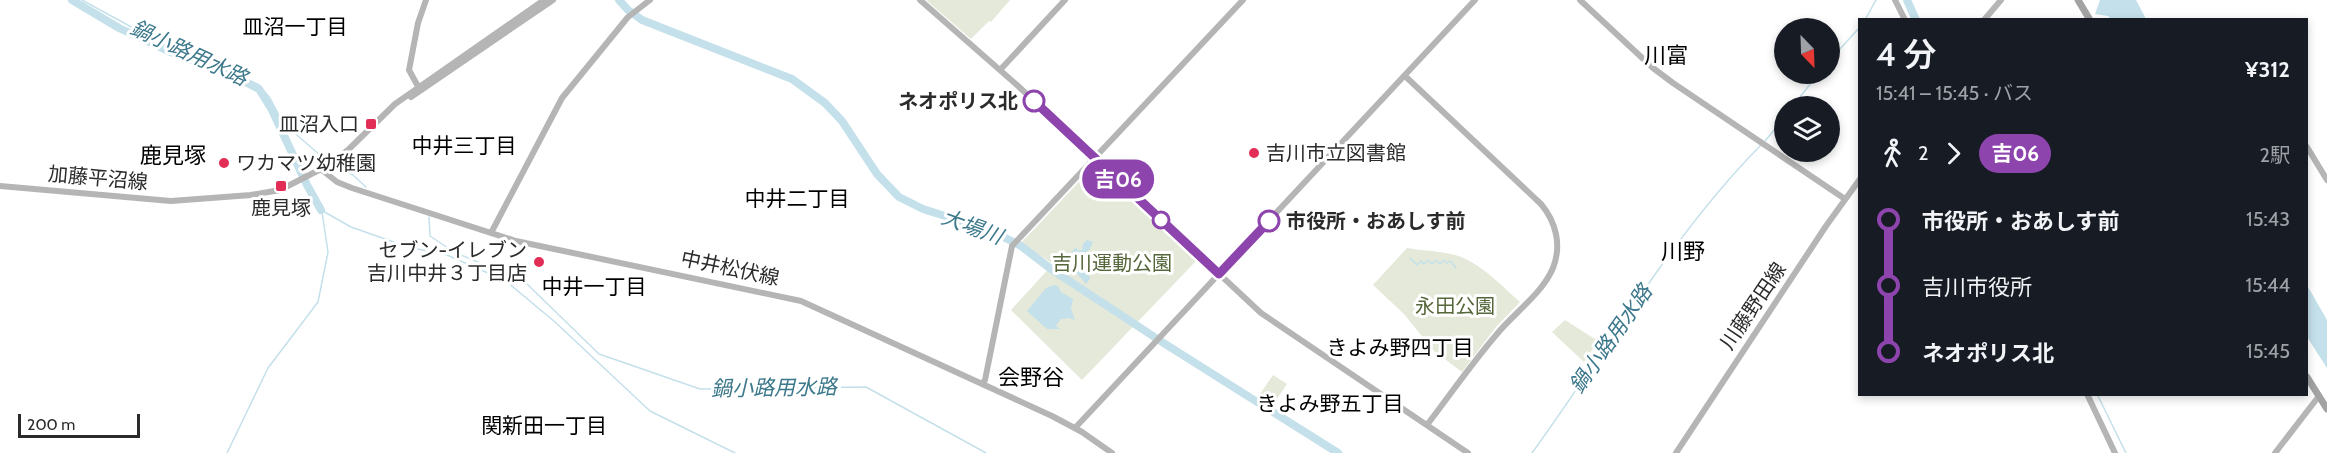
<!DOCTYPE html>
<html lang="ja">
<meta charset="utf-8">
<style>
:root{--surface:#171b24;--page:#242831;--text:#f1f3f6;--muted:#9ea1a6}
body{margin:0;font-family:Cabin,"Noto Sans JP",sans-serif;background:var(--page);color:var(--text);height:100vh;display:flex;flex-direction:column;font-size:22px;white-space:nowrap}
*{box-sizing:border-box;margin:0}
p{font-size:20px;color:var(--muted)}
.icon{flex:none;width:33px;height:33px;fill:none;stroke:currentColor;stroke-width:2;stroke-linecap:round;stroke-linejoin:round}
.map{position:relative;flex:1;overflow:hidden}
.panel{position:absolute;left:1858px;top:18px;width:450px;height:378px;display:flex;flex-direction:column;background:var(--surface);border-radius:0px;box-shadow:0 3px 9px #0003}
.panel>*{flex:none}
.badge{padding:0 12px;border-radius:20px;font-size:21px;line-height:39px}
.needle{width:39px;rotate:157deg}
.fabs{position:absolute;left:1774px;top:18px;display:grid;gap:12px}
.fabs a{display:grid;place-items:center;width:66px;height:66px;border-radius:50%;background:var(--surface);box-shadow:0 3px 9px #0003;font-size:30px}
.scale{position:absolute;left:18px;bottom:15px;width:122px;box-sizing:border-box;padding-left:6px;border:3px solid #2b2b2b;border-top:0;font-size:16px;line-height:21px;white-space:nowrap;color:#2b2b2b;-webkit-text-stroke:4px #fff;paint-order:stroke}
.map>.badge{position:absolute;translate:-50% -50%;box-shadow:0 0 0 3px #fff}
.legs{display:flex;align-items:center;gap:9px;height:66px;padding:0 18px;font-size:20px}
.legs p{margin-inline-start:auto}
.headline{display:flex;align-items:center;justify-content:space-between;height:102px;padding:0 18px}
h1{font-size:33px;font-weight:600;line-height:45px}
ul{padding:0 18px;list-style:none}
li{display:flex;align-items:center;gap:21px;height:66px;font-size:22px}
li i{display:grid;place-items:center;width:9px;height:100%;margin:0 8px;background:currentColor}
li i::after{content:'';width:15px;height:15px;margin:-8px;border:4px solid;border-radius:50%;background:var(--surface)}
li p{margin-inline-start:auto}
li:first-child i{background:linear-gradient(#0000 50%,currentColor 0)}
li:last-child i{background:linear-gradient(currentColor 50%,#0000 0)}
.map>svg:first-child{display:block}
.green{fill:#e4e9d9}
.water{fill:#c4e0ea}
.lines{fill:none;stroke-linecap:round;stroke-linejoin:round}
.stream{stroke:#c4e0ea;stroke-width:1.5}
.river{stroke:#c4e0ea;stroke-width:8}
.secondary{stroke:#b5b5b5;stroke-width:6}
.primary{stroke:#a3a3a3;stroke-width:7}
.line-1-casing{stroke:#fff;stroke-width:14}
.line-1{stroke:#8e44ad;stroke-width:9}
.stop-1-dot{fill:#fff;stroke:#8e44ad;stroke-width:3}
.poi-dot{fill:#e22e56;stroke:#fff;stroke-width:2}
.labels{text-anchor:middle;stroke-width:6;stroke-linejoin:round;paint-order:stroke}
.stop-label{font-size:20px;font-weight:bold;fill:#2b2b2b;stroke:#fff;text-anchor:end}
.poi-label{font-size:20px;fill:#2b2b2b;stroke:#fff;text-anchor:end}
.street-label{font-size:20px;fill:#2b2b2b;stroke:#fff}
.park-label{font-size:20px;fill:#55663a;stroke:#fff}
.neighbourhood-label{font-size:21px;fill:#000;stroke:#fff}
.water-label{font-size:21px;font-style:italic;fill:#3c788b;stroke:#fff}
.quarter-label{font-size:22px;fill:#000;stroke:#fff}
</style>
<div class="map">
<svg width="2327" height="453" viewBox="0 0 2327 453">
<rect width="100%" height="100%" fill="#fff"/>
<path class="green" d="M926 0H1010L991 22 989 21 971 39Z
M1095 165 1196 261 1082 380 1011 310 1053 264 1021 243Z
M1407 248C1425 251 1447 251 1464 258 1485 268 1503 287 1520 302L1496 327 1462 372 1434 351 1404 314 1373 285Z
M1565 320 1598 341 1584 362 1552 332Z
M1273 375 1287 384 1272 406 1258 397Z"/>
<path class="water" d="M2100 0H2136L2146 19H2111L2108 16 2095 14Z
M1087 240 1093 242 1090 249 1077 259C1088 263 1087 267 1090 279L1086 284C1084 282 1067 261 1067 258L1076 247 1078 251 1082 250 1083 244Z
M1054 285 1058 286 1061 292 1073 299 1071 309 1075 320 1068 318 1061 319 1056 326 1060 329H1047L1027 311 1046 288Z
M2307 285 2327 320V368L2307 337Z"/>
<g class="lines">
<path class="stream" d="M82 0 166 46 227 69 259 85 270 98 283 123 328 162
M1865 20 1876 0
M1830 60 1860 27
M1793 106 1818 74
M1765 141 1785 117
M332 164 353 175 366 187
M321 210 351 227 408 247 447 255 506 281 555 322 650 411 735 453
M429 217 430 236 454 252 525 282 599 354 700 389 866 387 986 453
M1410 258 1417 265 1421 261 1424 264 1428 260 1432 264 1436 260 1440 264 1444 260 1447 263 1450 261 1456 268
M2097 394 2126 453
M227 453 268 368 318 302 328 252 322 212
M1532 453C1607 350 1671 236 1761 145"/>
<path class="river" d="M72 0 119 28 168 51 232 75 259 89 272 110 307 185 321 210
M619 0 628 10 642 20 792 79 825 103 842 121 877 174 899 197 923 209 992 231 1021 246 1051 269 1162 342 1338 453
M1907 0 1916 20"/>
<path class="secondary" d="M920 0 1017 85 1261 313 1468 453
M1580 0 1653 68 1673 83 1845 199
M1895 0 1905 20
M1984 20 2001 0
M1000 70 1065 0
M1405 76 1541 204C1556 222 1562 245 1553 268 1542 294 1514 313 1497 334 1472 363 1450 395 1427 425
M420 90 409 70 418 23 426 0
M411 97 553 0
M2307 147 2327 180
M322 170 337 182 352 188 516 241 801 301 1052 416 1082 432 1112 453
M0 186 171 201 251 195 280 190 327 166 348 150 395 104 544 0
M491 233 562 98 628 17 650 0
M982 384 985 380 1012 246 1243 0
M2087 394 2115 453
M1075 428 1475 0
M1676 453 1826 226 1860 179
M2275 453 2319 396"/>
<path class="primary" d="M2078 0 2090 20
M2307 377 2327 409"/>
</g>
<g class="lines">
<g class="line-1-casing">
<path id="line-1" d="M1034 101 1219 274 1269 221"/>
</g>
<use href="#line-1" class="line-1"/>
</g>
<g class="stop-1-dot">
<circle cx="1034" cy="101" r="10"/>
<circle cx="1161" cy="220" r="8"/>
<circle cx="1269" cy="221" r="10"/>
</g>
<g class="poi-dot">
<rect x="365" y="118" width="12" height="12" rx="3"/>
<circle cx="1254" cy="153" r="6"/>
<circle cx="224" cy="163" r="6"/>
<rect x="275" y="180" width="12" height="12" rx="3"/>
<circle cx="539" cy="262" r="6"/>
</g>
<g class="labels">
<g class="stop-label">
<text x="1018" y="108">ネオポリス北</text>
<text x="1286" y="228" text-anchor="start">市役所・おあしす前</text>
</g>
<g class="poi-label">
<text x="359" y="131">皿沼入口</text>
<text x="1266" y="160" text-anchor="start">吉川市立図書館</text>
<text x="236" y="170" text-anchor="start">ワカマツ幼稚園</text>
<text x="281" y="215" text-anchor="middle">鹿見塚</text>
<text x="527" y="257">セブン-イレブン<tspan x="527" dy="23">吉川中井３丁目店</tspan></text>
</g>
<g class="street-label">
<text transform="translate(98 178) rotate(5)" y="7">加藤平沼線</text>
<text transform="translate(730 268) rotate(12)" y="7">中井松伏線</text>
<text transform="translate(1753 306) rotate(-56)" y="7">川藤野田線</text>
</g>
<g class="park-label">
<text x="1112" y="270">吉川運動公園</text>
<text x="1455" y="313">永田公園</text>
</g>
<g class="neighbourhood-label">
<text x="295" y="34">皿沼一丁目</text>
<text x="464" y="153">中井三丁目</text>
<text x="797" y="206">中井二丁目</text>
<text x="594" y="294">中井一丁目</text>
<text x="1400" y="355">きよみ野四丁目</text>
<text x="1330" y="411">きよみ野五丁目</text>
<text x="544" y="433">関新田一丁目</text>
</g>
<g class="water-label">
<text transform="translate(189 53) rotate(25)" y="7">鍋小路用水路</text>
<text transform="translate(972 227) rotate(20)" y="7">大場川</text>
<text transform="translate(1611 339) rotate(-55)" y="7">鍋小路用水路</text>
<text transform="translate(774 388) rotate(-1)" y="7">鍋小路用水路</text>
</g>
<g class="quarter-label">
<text x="1666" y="63">川富</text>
<text x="173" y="163">鹿見塚</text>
<text x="1683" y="259">川野</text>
<text x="1031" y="385">会野谷</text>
</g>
</g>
</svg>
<div class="fabs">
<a><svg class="needle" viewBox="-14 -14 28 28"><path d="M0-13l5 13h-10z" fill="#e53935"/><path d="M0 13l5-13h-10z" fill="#9ea1a6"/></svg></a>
<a><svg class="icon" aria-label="layers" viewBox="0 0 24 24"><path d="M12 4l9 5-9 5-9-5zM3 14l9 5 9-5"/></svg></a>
</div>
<div class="scale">200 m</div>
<b class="badge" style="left:1118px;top:179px;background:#8e44ad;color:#fff">吉06</b>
<section class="panel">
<div class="headline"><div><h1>4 分</h1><p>15:41 – 15:45 · バス</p></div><b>¥312</b></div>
<div class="legs"><svg class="icon" aria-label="walk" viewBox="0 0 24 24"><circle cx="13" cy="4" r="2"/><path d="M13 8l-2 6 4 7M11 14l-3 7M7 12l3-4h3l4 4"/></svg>2<svg class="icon" aria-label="forward" viewBox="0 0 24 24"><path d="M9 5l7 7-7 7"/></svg><b class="badge" style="background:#8e44ad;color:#fff">吉06</b><p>2駅</p></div>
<ul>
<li><i style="color:#8e44ad"></i><b>市役所・おあしす前</b><p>15:43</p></li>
<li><i style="color:#8e44ad"></i><span>吉川市役所</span><p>15:44</p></li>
<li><i style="color:#8e44ad"></i><b>ネオポリス北</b><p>15:45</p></li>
</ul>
</section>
</div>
